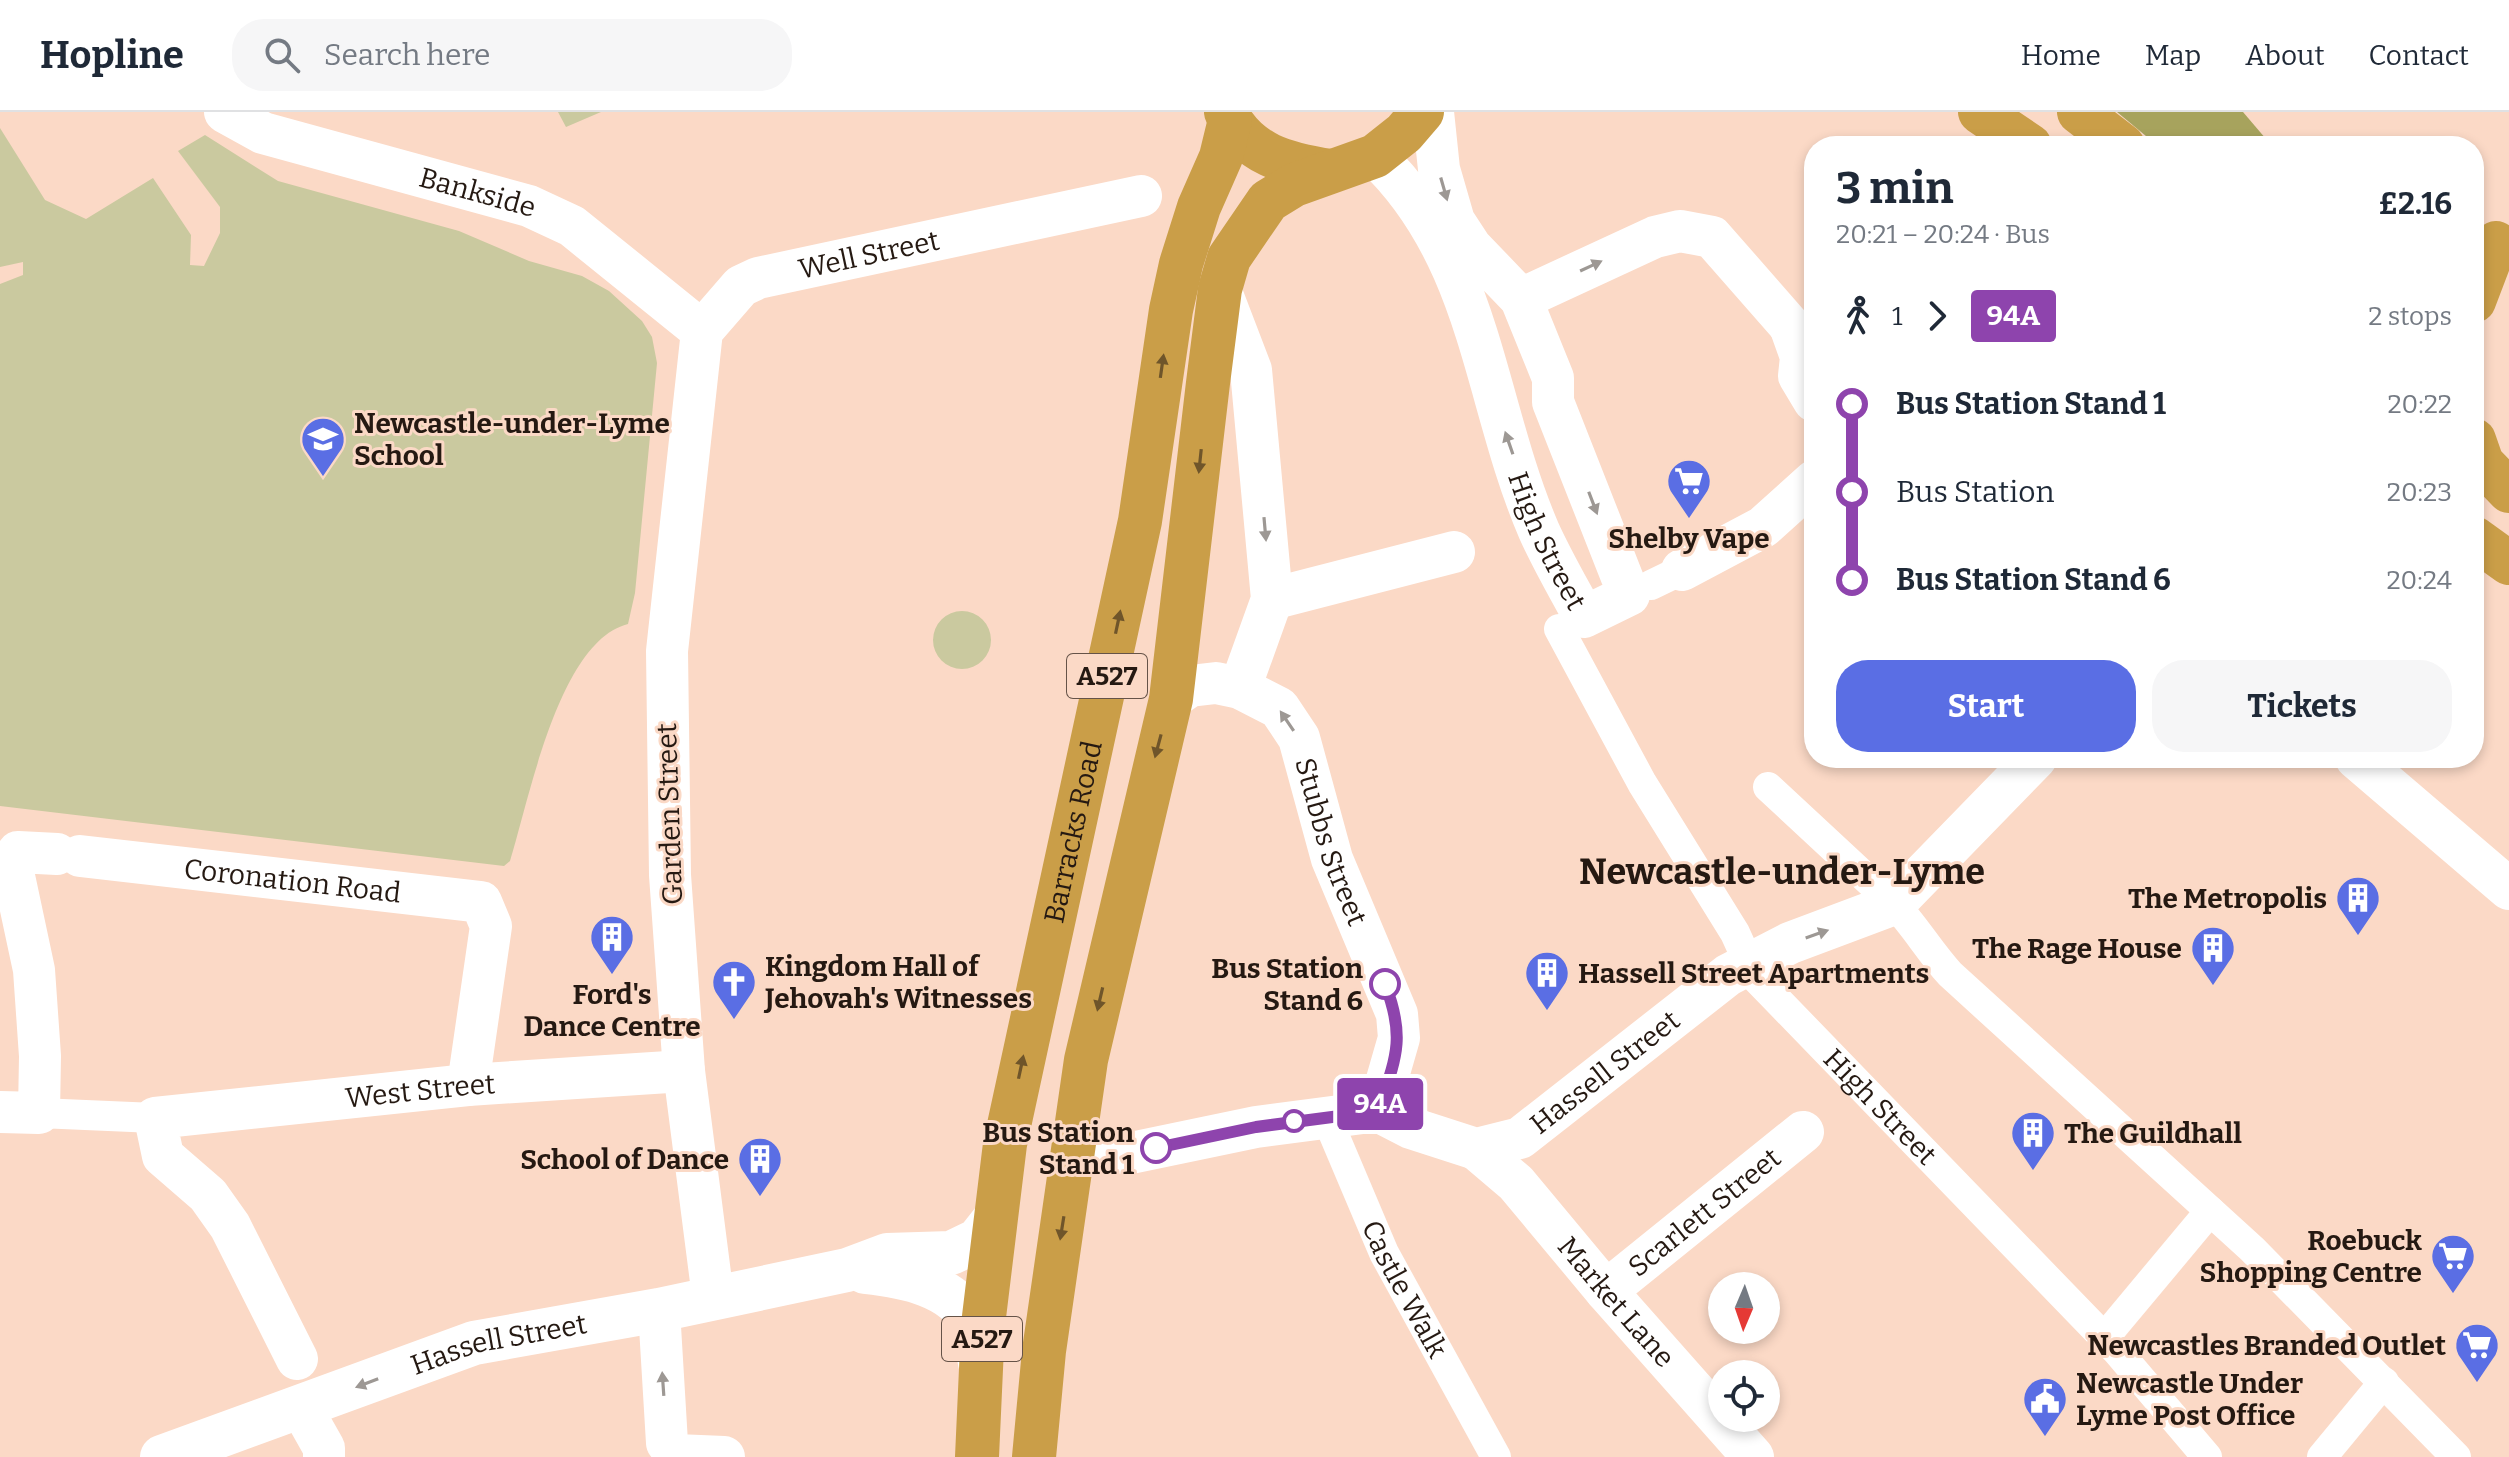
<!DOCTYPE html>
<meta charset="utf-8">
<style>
:root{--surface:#fff;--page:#f6f6f7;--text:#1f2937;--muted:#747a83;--line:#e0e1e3;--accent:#5a6ee4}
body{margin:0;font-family:Bitter,serif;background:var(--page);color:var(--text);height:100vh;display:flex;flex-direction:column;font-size:30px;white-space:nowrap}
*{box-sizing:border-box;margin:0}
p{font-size:26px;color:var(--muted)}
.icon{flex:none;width:44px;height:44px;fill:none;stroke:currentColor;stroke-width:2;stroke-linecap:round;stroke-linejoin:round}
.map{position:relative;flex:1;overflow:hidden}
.side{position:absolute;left:1804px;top:24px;width:680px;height:632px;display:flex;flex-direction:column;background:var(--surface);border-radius:32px;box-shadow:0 4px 12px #0003}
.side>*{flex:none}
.badge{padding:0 16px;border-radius:6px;font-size:28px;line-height:52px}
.needle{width:52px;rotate:182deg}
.tools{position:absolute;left:1708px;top:1160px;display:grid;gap:16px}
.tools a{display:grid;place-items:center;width:72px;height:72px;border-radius:50%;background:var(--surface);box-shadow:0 4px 12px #0003;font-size:40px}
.map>.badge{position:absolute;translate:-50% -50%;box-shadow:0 0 0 4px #fff}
.legs{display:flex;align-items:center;gap:12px;height:88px;padding:0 32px;font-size:26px}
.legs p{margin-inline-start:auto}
.head{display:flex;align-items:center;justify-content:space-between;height:136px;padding:0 32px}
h1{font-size:44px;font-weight:700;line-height:60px}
.primary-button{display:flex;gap:16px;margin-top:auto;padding:16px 32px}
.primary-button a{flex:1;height:92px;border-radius:32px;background:var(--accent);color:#fff;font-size:32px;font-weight:700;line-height:92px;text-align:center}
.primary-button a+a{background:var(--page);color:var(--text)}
ul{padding:0 32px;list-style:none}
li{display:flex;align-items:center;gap:28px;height:88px;font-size:30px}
li i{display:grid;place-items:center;width:12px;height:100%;margin:0 10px;background:currentColor}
li i::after{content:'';width:20px;height:20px;margin:-10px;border:6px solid;border-radius:50%;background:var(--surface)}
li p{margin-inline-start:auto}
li:first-child i{background:linear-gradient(#0000 50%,currentColor 0)}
li:last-child i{background:linear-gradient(currentColor 50%,#0000 0)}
header{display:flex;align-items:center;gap:48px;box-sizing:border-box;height:112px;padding:0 40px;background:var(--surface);border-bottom:2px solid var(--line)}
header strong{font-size:38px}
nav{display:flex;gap:44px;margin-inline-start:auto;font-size:28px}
.search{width:560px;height:72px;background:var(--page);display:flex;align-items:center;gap:20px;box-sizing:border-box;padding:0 28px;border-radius:32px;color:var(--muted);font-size:30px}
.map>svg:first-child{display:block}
.green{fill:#cac99f}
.forest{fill:#a7a35d}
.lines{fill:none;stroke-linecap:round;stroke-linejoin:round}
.pedestrian{stroke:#fff;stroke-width:30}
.minor{stroke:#fff;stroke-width:42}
.tertiary{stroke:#fff;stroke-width:44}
.trunk{stroke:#ca9e48;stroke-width:44}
.oneway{fill:#9d9894}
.oneway2{fill:#6f552a}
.line-1-casing{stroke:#fff;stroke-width:18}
.line-1{stroke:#8e44ad;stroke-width:12}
.stop-1-dot{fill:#fff;stroke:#8e44ad;stroke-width:4}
.labels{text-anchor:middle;stroke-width:6;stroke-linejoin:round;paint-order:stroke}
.shield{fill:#fbd9c6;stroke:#655348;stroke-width:2}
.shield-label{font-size:26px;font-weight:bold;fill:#251912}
.street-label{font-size:28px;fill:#251912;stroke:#fbd9c6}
.poi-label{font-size:28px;font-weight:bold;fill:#251912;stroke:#fbd9c6;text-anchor:start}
.stop-label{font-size:28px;font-weight:bold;fill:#251912;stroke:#fbd9c6;text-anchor:end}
.district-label{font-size:36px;font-weight:bold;fill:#251912;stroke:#fbd9c6}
</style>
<header>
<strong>Hopline</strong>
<div class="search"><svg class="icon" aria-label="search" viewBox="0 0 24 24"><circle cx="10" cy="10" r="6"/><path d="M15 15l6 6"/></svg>Search here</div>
<nav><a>Home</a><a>Map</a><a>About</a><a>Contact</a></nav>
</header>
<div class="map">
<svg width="2509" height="1345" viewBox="0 0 2509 1345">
<rect width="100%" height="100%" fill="#fbd9c6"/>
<path class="green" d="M558 0H601L566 15Z
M0 16 45 88 86 107 153 66 191 123 190 153 204 154 220 121V95L178 39 205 23 278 69 459 119 529 149 582 164 609 179 642 209 652 225 657 251 635 481 628 512C559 529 529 688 510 749L504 754 0 694V172L23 163V150L0 155Z
M933 528a29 29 0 1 1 58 0a29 29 0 1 1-58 0Z"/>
<path class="forest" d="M2117 0H2243L2272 34H2158Z"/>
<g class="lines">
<g class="pedestrian">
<path d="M1651 473 1682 458"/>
<path id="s1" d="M1559 517 1642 671 1735 821 1755 865 2117 1239 2207 1345"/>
<path d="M1768 675 1894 792C1915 814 1929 839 1950 862L2252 1137 2456 1345"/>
<path d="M39 1001 155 1006"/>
<path id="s2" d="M1326 1004 1384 1141 1496 1345"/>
<path d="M2104 1226 2210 1099"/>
<path d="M2322 1345 2384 1270"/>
</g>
<g class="minor">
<path id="s3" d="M225 0 263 21 529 94 572 114 702 219"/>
<path id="s4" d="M1375 44C1483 147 1483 289 1539 419 1552 448 1569 477 1584 505L1629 483 1553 290V266L1521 187 1471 135 1454 109 1439 57 1433 0"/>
<path d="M1220 177 1251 258 1272 487 1240 576"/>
<path d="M1521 187 1655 125 1680 119 1712 125 1790 214 1814 230"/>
<path d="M1790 214 1801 245 1799 264 1814 289"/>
<path d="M1682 458 1763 415 1814 369"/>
<path d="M1272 487 1454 440"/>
<path id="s5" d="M1171 587 1190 574 1216 571 1240 576 1279 596 1299 626 1332 747 1397 902 1399 926 1378 999"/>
<path d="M2356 646 2509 777"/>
<path id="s6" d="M80 744 481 790 491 814 468 973"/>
<path d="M0 1000 39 1001 40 944 34 858 11 750 18 740 57 742"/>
<path id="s7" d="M1476 1037 1516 1071 1606 1179 1753 1345"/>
<path id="s8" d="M1074 1039 1131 1041 1256 1015 1378 999 1411 1016 1476 1037 1520 1026 1728 863 1790 831 1894 792 2036 646"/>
<path id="s9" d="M1606 1179 1803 1020"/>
<path id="s10" d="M713 1185 684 959 670 763 667 539 702 219 741 174 758 166 1141 84"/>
<path d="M659 1198 667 1331 676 1343 724 1345"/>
<path id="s11" d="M297 1247 230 1114 208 1083 163 1044 155 1006 468 973 684 959"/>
<path d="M302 1297 324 1336V1345"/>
</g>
<g class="tertiary">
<path d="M865 1160C902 1164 958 1173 973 1214 977 1225 978 1239 980 1251"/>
<path id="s12" d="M162 1345 474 1231 659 1198 847 1158 887 1143 951 1141 978 1128 993 1109"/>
</g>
<g class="trunk">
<path d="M1226 0C1248 43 1286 52 1331 59"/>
<path d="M1980 0 2030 34"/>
<path d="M2079 0 2123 34"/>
<path d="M2474 189 2496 131"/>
<path d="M2474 328 2482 351 2509 379"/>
<path d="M2474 426 2509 451"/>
<path id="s13" d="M977 1345 983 1213 1005 1032 1140 409 1171 198 1181 152 1199 95 1221 45 1230 8"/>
<path d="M1034 1345 1044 1239 1086 948 1171 587 1208 271 1220 177 1229 146 1268 89 1294 73 1375 44 1404 21 1422 0"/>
</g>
</g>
<defs><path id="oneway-solid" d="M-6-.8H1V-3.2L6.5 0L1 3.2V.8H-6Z" transform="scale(2)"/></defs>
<g class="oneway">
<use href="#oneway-solid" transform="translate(1444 77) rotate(74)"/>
<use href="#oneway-solid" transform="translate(1591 154) rotate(-25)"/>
<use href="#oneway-solid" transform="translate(1509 331) rotate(-109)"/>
<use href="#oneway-solid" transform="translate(1593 391) rotate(69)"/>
<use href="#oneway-solid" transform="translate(1265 417) rotate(85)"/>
<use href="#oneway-solid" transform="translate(1287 609) rotate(-124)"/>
<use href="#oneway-solid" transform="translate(1817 822) rotate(-19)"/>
<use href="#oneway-solid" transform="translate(367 1271) rotate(159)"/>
<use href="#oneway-solid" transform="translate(663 1272) rotate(-94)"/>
</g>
<g class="oneway2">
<use href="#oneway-solid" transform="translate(1162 254) rotate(-82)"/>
<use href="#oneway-solid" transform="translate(1200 349) rotate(96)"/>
<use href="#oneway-solid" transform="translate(1118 510) rotate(-78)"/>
<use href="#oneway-solid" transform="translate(1158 634) rotate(105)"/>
<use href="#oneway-solid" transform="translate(1100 887) rotate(103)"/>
<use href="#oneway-solid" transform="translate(1021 955) rotate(-78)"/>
<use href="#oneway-solid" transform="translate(1062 1116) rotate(99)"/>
</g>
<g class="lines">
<g class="line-1-casing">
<path id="line-1" d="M1156 1036 1256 1015 1378 999C1396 946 1406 926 1385 872"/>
</g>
<use href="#line-1" class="line-1"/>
</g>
<defs>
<g id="school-pin" transform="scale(2.3)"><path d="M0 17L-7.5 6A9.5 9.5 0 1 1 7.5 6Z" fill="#5a6ee4" stroke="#fbd9c6"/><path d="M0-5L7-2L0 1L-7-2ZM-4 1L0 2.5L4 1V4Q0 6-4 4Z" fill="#fff"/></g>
<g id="supermarket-pin" transform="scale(2.3)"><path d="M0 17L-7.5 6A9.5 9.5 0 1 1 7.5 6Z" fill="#5a6ee4" stroke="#fbd9c6"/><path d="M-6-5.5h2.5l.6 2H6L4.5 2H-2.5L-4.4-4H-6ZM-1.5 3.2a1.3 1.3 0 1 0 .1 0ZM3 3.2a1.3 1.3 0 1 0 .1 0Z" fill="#fff"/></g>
<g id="building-pin" transform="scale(2.3)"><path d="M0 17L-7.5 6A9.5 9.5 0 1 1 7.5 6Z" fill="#5a6ee4" stroke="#fbd9c6"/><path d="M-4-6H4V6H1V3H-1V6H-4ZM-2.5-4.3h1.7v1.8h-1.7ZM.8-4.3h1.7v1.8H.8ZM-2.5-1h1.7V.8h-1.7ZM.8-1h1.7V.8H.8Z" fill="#fff"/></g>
<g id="church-pin" transform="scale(2.3)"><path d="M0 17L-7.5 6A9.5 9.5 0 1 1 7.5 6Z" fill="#5a6ee4" stroke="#fbd9c6"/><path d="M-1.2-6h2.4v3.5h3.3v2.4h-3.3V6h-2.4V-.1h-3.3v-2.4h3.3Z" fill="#fff"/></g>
<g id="civic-pin" transform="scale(2.3)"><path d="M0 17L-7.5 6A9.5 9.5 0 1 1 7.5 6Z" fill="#5a6ee4" stroke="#fbd9c6"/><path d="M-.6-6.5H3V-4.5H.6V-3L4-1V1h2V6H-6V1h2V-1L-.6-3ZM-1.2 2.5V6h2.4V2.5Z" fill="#fff"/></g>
</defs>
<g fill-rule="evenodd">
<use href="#school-pin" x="323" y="327"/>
<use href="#supermarket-pin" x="1689" y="369"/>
<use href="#building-pin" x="2358" y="786"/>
<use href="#building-pin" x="612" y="825"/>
<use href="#building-pin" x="2213" y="836"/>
<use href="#building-pin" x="1547" y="861"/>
<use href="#church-pin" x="734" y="870"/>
<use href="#building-pin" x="2033" y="1021"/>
<use href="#building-pin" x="760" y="1047"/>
<use href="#supermarket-pin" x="2453" y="1144"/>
<use href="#supermarket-pin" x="2477" y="1233"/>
<use href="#civic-pin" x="2045" y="1287"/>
</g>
<g class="stop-1-dot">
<circle cx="1385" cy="872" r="14"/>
<circle cx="1294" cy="1009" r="10"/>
<circle cx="1156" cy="1036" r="14"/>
</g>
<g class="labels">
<g class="shield">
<rect x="1067" y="542" width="80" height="44" rx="6"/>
<rect x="942" y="1205" width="80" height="44" rx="6"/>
</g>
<g class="shield-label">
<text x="1107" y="573">A527</text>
<text x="982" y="1236">A527</text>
</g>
<g class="street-label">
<text dy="10" stroke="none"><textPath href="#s3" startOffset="266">Bankside</textPath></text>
<text dy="10" stroke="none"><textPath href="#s10" startOffset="1162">Well Street</textPath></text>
<text dy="10" stroke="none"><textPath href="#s4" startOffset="426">High Street</textPath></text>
<text transform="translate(669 702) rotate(-92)" y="10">Garden Street</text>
<text dy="10" stroke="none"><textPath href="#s13" startOffset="634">Barracks Road</textPath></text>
<text dy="10" stroke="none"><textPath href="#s5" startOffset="262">Stubbs Street</textPath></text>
<text dy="10" stroke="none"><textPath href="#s6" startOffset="214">Coronation Road</textPath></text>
<text dy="10" stroke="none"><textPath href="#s8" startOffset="566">Hassell Street</textPath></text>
<text dy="10" stroke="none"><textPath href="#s11" startOffset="552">West Street</textPath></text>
<text dy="10" stroke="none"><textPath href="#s1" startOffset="580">High Street</textPath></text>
<text dy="10" stroke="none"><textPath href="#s9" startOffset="126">Scarlett Street</textPath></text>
<text dy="10" stroke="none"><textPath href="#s2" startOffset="190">Castle Walk</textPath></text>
<text dy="10" stroke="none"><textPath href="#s7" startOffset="208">Market Lane</textPath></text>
<text dy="10" stroke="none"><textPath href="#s12" startOffset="356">Hassell Street</textPath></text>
</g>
<g class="poi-label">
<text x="354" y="321">Newcastle-under-Lyme<tspan x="354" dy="32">School</tspan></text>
<text x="1689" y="436" text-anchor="middle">Shelby Vape</text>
<text x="2327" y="796" text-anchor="end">The Metropolis</text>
<text x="2182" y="846" text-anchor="end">The Rage House</text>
<text x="765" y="864">Kingdom Hall of<tspan x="765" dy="32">Jehovah's Witnesses</tspan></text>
<text x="1578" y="871">Hassell Street Apartments</text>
<text x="612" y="892" text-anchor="middle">Ford's<tspan x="612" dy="32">Dance Centre</tspan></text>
<text x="2064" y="1031">The Guildhall</text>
<text x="729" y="1057" text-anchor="end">School of Dance</text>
<text x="2422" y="1138" text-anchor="end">Roebuck<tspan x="2422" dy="32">Shopping Centre</tspan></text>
<text x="2446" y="1243" text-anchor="end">Newcastles Branded Outlet</text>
<text x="2076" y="1281">Newcastle Under<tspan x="2076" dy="32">Lyme Post Office</tspan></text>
</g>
<g class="stop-label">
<text x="1363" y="866">Bus Station<tspan x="1363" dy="32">Stand 6</tspan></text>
<text x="1134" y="1030">Bus Station<tspan x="1134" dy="32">Stand 1</tspan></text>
</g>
<g class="district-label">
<text x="1782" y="772">Newcastle-under-Lyme</text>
</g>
</g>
</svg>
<div class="tools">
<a><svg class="needle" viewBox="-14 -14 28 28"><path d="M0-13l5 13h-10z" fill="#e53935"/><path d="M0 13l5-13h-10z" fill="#747a83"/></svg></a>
<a><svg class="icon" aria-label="locate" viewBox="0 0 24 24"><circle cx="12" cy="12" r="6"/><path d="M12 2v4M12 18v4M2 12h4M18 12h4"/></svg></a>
</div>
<b class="badge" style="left:1380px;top:992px;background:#8e44ad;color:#fff">94A</b>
<section class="side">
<div class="head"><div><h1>3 min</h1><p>20:21 – 20:24 · Bus</p></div><b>£2.16</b></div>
<div class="legs"><svg class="icon" aria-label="walk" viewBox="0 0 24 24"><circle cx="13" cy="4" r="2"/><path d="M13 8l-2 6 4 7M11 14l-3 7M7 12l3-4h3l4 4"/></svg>1<svg class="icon" aria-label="forward" viewBox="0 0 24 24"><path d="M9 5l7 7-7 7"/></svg><b class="badge" style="background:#8e44ad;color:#fff">94A</b><p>2 stops</p></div>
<ul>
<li><i style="color:#8e44ad"></i><b>Bus Station Stand 1</b><p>20:22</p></li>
<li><i style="color:#8e44ad"></i><span>Bus Station</span><p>20:23</p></li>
<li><i style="color:#8e44ad"></i><b>Bus Station Stand 6</b><p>20:24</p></li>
</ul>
<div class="primary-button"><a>Start</a><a>Tickets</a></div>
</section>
</div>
